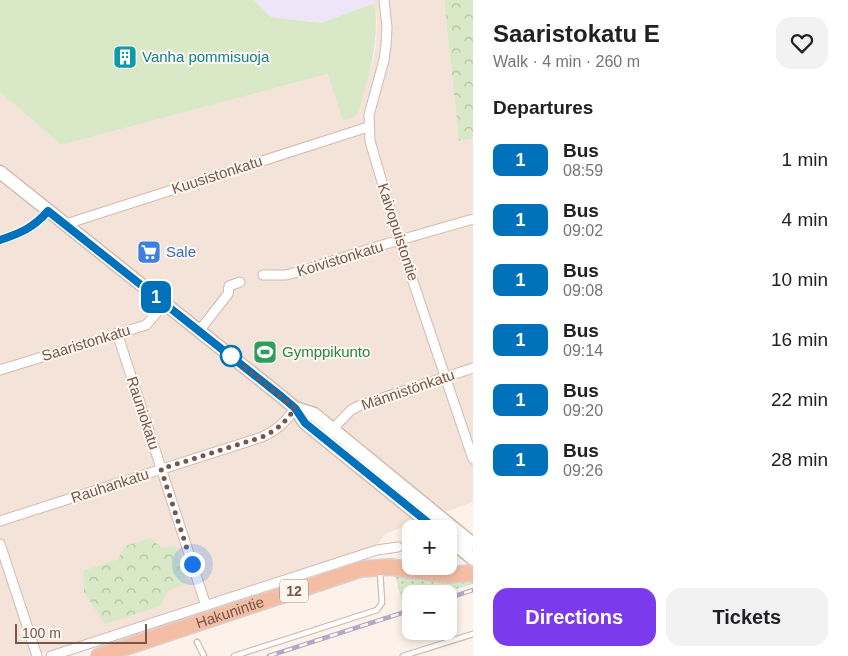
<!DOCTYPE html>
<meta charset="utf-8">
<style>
:root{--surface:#fff;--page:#f2f2f2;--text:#202124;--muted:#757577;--accent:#7c3aed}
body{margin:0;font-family:Arial,sans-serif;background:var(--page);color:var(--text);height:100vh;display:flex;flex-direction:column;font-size:19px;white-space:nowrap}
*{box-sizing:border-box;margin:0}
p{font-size:16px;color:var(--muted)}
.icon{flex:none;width:28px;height:28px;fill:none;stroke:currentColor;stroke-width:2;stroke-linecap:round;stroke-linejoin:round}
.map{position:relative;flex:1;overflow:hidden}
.sheet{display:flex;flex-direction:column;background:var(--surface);width:375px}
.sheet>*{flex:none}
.badge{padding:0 10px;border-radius:8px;font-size:18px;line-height:32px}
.buttons{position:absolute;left:402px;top:520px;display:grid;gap:10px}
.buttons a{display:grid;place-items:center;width:55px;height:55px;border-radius:10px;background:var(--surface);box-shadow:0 2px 8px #0003;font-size:25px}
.scale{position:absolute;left:15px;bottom:12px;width:132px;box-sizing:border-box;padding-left:5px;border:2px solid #76574d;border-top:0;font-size:14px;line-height:18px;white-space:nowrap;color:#76574d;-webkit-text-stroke:4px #fef7f0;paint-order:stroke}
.you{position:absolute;width:25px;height:25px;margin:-12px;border:4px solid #fff;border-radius:50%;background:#1a73e8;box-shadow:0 0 0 8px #1a73e833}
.map>.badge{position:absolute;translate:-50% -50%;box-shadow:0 0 0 2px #fff}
h2{padding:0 20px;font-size:19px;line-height:45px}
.round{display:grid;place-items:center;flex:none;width:52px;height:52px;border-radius:15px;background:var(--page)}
.summary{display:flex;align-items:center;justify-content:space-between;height:85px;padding:0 20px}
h1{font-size:24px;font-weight:800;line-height:38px}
.button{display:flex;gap:10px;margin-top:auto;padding:10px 20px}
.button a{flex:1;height:58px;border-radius:15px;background:var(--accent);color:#fff;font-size:20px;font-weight:800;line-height:58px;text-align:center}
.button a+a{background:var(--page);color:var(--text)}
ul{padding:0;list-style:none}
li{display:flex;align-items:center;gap:15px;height:60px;padding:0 20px}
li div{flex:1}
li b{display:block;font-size:19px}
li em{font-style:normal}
li .badge{min-width:55px;font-weight:700;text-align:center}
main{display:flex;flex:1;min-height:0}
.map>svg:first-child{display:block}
.residential{fill:#f3e3d8}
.education{fill:#efe5f8}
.grass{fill:url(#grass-dots)}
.forest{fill:url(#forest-crowns)}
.green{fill:#d9e9c8}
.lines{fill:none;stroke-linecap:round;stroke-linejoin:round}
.service-casing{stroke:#d0bbb1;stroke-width:7}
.minor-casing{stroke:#d0bbb1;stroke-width:11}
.secondary-casing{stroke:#d3bbaf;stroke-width:15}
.trunk-casing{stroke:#d9d0cd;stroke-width:18}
.service{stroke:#fff;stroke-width:4.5}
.minor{stroke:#fff;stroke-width:9}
.secondary{stroke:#fff;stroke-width:12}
.trunk{stroke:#f5bea4;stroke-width:15}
.rail-casing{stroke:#b4a7c6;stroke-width:4.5}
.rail{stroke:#fef7f0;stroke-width:2.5;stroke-dasharray:8;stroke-linecap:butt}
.line-casing{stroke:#fff;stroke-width:11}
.line{stroke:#0072bc;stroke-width:8}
.walk{stroke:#76574d;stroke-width:5;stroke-dasharray:0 9}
.stop-dot{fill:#fff;stroke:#0072bc;stroke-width:2.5}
.labels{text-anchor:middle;stroke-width:4;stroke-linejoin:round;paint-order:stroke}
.shield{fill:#fef7f0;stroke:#9f877e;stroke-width:1}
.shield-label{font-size:14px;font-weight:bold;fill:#76574d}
.culture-label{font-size:15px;fill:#0d838f;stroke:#fef7f0;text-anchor:start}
.street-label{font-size:15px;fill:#76574d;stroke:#fef7f0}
.shop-label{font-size:15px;fill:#366cbe;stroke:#fef7f0;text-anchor:start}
.leisure-label{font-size:15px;fill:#27864d;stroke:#fef7f0;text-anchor:start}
</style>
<main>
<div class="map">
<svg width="473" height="656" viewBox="0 0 473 656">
<defs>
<pattern id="grass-dots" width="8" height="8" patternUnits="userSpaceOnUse" patternTransform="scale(1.25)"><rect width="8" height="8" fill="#d9e9c8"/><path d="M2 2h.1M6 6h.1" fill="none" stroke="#b5c0a5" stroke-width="1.8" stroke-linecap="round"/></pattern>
<pattern id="forest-crowns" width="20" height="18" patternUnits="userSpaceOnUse" patternTransform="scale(1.25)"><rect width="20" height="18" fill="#d9e9c8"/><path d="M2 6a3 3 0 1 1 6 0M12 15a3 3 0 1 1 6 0" fill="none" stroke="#b5c0a5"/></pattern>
</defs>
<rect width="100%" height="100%" fill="#fcf2e9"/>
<path class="residential" d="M374 0H444L459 141 473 139V502L386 533 376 546 33 656H0V92L61 145 329 74 343 121 359 111 373 61 376 45 377 20Z"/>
<path class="education" d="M254 0H374L375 3 321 23 271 17Z"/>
<path class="grass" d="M395 576 444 582H473V584L440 594H411V602L403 605Z"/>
<path class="forest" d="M444 0H473V139L459 141Z
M151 538 161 548 176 546 186 583 168 591 160 606 105 624 84 592 83 571 118 559 125 546Z"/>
<path class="green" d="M0 0H254L271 17 321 23 375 3C379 44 370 73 359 111L354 117 343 121 328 74 61 145 0 92Z"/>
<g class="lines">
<g class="service-casing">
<path id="service" d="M197 642 204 656
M234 656 377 610 382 603 380 571
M403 656 473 634"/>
</g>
<g class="minor-casing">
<path id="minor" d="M384 0 387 27 386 45 384 60 369 115 370 141 399 240 473 459
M66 224 368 127
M0 240C22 233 33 228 48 211
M263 275H286L305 270 372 248 473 219
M199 331 228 294 229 286 240 282
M117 333 206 606
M0 370 146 325 165 303
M329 433 351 410 361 405 473 368
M0 521 262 437C277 430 286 422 295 408
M0 544 37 656
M51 656 377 550 398 547"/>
</g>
<g class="secondary-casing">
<path id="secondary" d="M0 172 282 397 295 408 305 423 436 529
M295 408 314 414 473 544
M449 539 473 559"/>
</g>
<g class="trunk-casing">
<g id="trunk">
<path id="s1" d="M99 656 361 569 390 567 448 575 473 573"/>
</g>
</g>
<use href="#service" class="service"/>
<use href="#minor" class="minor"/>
<use href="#secondary" class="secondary"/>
<use href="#trunk" class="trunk"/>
<g class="rail-casing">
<path id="rail" d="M449 598 473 590
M269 656 411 610"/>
</g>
<use href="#rail" class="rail"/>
</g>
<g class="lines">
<g class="line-casing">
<path id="line" d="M0 240C21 233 33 228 48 211L282 397 295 408 305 423 436 529"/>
</g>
<use href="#line" class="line"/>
<path class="walk" d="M192 564 161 469 262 437C277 430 286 422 295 408L227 353 231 356"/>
</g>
<defs>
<g id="building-square" transform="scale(1.25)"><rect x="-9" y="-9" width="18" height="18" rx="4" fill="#0f9aa8" stroke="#fef7f0"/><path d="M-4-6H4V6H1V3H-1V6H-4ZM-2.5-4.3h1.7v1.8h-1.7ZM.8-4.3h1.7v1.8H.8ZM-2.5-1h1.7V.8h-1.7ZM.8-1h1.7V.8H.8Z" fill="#fff"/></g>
<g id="supermarket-square" transform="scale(1.25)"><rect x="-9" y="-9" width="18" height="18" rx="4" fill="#3f7fe0" stroke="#fef7f0"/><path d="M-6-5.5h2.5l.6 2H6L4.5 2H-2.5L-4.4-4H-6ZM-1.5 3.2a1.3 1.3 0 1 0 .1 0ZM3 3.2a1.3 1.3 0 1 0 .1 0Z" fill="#fff"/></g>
<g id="stadium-square" transform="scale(1.25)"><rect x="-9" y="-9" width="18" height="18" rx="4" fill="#2e9e5b" stroke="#fef7f0"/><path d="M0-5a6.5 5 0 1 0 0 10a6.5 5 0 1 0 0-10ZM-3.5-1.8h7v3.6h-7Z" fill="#fff"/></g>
</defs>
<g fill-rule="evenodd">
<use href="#building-square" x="125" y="57"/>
<use href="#supermarket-square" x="149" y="252"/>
<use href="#stadium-square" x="265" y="352"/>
</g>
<circle class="stop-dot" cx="231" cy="356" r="10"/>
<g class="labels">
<rect class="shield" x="280" y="579.5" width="28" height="23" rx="4"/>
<g class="shield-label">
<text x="294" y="596">12</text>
</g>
<g class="culture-label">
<text x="142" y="62">Vanha pommisuoja</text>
</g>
<g class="street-label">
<text transform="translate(217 175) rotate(-18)" y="5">Kuusistonkatu</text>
<text transform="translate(398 232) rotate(72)" y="5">Kaivopuistontie</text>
<text transform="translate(340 259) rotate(-17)" y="5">Koivistonkatu</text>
<text transform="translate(86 343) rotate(-17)" y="5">Saaristonkatu</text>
<text transform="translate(408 390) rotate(-19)" y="5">Männistönkatu</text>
<text transform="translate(143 413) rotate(72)" y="5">Rauniokatu</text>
<text transform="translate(110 486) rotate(-18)" y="5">Rauhankatu</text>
<text dy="5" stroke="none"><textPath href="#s1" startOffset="138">Hakunintie</textPath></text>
</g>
<g class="shop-label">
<text x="166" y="257">Sale</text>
</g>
<g class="leisure-label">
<text x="282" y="357">Gymppikunto</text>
</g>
</g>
</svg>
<div class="buttons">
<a>+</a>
<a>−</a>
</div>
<div class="scale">100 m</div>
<div class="you" style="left:192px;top:564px"></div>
<b class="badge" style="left:156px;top:297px;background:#0072bc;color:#fff">1</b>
</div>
<section class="sheet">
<div class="summary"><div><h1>Saaristokatu E</h1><p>Walk · 4 min · 260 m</p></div><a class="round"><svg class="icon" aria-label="heart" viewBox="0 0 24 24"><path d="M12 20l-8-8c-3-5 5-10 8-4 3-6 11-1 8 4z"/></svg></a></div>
<h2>Departures</h2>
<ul>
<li><span class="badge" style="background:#0072bc;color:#fff">1</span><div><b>Bus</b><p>08:59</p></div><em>1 min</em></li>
<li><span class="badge" style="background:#0072bc;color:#fff">1</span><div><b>Bus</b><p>09:02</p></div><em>4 min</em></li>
<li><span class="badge" style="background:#0072bc;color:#fff">1</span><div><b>Bus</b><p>09:08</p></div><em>10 min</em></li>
<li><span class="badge" style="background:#0072bc;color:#fff">1</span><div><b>Bus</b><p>09:14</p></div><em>16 min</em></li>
<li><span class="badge" style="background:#0072bc;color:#fff">1</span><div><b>Bus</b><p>09:20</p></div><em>22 min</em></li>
<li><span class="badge" style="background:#0072bc;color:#fff">1</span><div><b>Bus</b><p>09:26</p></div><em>28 min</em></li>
</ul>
<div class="button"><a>Directions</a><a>Tickets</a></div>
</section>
</main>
